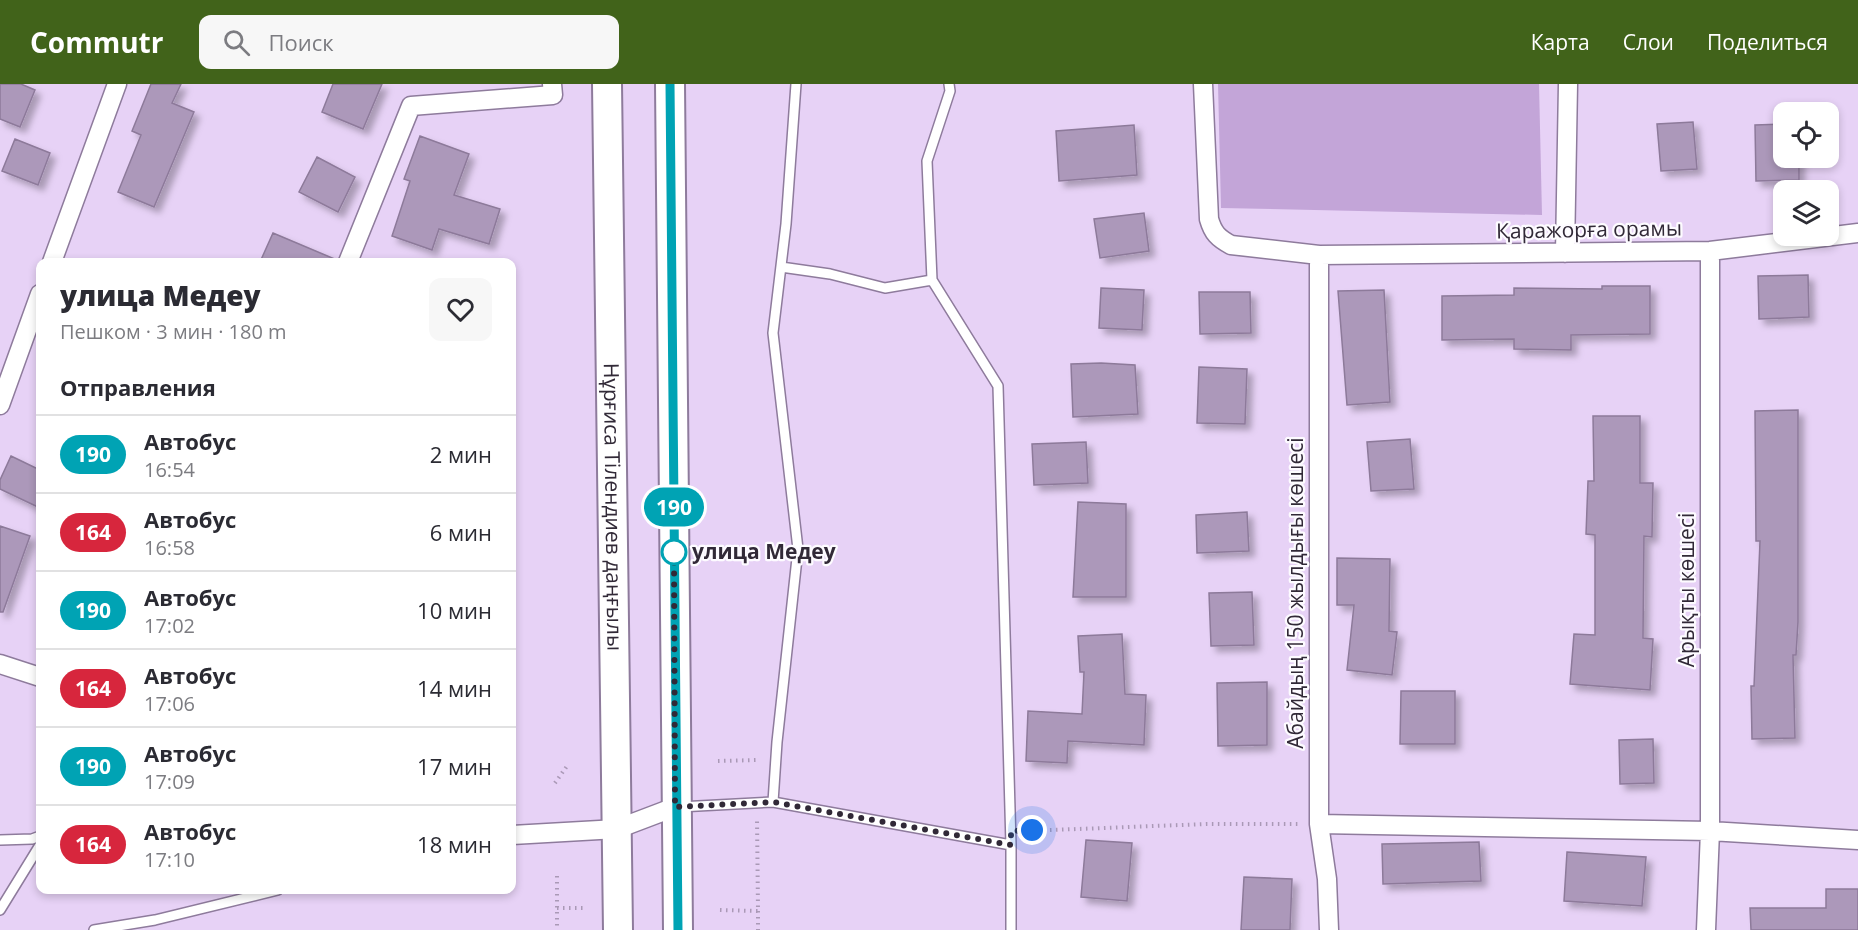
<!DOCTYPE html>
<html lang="ru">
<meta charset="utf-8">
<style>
:root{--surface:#fff;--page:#f7f7f7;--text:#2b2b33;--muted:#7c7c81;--line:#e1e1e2;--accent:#41631a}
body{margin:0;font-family:"Open Sans",sans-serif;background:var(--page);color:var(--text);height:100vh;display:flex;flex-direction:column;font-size:22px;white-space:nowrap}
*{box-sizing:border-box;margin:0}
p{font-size:20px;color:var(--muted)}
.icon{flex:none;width:33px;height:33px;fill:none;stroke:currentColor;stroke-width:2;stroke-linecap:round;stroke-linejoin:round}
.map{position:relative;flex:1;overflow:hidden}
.side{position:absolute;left:36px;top:174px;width:480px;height:636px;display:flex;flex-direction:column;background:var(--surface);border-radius:12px;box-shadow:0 3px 9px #0003}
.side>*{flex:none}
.badge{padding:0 12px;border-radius:20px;font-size:21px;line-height:39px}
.buttons{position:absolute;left:1773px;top:18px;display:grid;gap:12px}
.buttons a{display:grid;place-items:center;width:66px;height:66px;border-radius:12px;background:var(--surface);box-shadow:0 3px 9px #0003;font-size:30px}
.you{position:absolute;width:30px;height:30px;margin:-15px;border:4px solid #fff;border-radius:50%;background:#1a73e8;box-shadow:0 0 0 9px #1a73e833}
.map>.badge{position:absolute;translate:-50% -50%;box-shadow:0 0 0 3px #fff}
h2{padding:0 24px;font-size:22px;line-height:54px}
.round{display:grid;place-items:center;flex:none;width:63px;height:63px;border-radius:12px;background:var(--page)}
.summary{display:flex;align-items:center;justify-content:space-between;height:102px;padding:0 24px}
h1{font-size:28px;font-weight:800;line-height:45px}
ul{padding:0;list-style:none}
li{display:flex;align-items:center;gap:18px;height:78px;padding:0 24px;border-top:2px solid var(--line)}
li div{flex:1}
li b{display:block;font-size:22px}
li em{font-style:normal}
li .badge{min-width:66px;font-weight:700;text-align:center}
header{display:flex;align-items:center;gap:36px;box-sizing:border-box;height:84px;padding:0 30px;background:var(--accent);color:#fff}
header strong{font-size:28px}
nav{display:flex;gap:33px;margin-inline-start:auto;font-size:21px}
.search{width:420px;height:54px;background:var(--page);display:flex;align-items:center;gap:15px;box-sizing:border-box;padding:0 21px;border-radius:12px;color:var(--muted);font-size:22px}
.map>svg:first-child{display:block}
.green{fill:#c3a5d8}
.building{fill:#ac98ba;stroke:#8d7a9a;stroke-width:1.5;filter:url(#shadow)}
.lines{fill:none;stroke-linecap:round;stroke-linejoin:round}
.lane-casing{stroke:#8e7b9c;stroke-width:12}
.street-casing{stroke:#8e7b9c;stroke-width:21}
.primary-casing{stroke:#8e7b9c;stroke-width:32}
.path{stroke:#aa99b6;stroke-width:4;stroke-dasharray:1.5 4.5;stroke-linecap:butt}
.lane{stroke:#fff;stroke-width:9}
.street{stroke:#fff;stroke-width:18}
.primary{stroke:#fff;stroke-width:28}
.line-casing{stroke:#fff;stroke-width:14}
.line{stroke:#00a3b4;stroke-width:9}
.walk{stroke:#312937;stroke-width:6;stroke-dasharray:0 10.8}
.stop-dot{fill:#fff;stroke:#00a3b4;stroke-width:3}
.labels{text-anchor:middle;stroke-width:4.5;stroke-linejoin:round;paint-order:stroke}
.street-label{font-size:21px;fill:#312937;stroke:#fdfbff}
.stop-label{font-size:21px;font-weight:bold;fill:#312937;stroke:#fdfbff;text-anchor:start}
</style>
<header>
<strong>Commutr</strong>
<div class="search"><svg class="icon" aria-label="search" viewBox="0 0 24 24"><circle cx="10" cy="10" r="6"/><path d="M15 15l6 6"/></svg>Поиск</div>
<nav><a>Карта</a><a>Слои</a><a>Поделиться</a></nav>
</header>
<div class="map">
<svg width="1858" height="846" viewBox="0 0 1858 846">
<defs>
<filter id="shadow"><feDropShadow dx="5.5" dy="5.5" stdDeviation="3" flood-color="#0004"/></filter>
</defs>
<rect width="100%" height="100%" fill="#e7d2f6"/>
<path class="green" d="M1218 0H1539L1542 131 1221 124Z"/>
<path class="building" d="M0 0H21L35 6 20 43 0 35Z
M151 0H181L172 19 194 28 154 123 118 108 141 51 132 47Z
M333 0H382L363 45 322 28Z
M1693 38 1697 85 1661 87 1657 40Z
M1784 40V74H1799V96L1756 97 1755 41Z
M1134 41 1137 91 1059 97 1056 47Z
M420 52 469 70 454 111 500 125 489 160 439 145 432 166 392 152 410 97 404 95Z
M15 55 50 69 38 101 2 87Z
M317 73 355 93 338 128 299 108Z
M1144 129 1149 167 1100 174 1094 135Z
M273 149 337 176V178H260Z
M1808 191 1809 233 1759 235 1758 192Z
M1602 202H1650V250L1571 251V266L1514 265V255L1442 256V212L1514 211V204L1602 205Z
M1101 204 1144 206 1142 246 1099 244Z
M1384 206 1390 318 1347 321 1338 207Z
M1199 208H1250L1251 249 1200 250Z
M1101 279 1135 281 1138 330 1073 333 1071 280Z
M1199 283 1247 285 1245 340 1197 339Z
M1798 326V538L1796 571H1793L1795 654 1752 655 1751 602H1754L1760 457H1756L1755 327Z
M1593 332H1640V399H1653L1652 453 1644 452 1643 554 1653 555 1650 606 1570 600 1574 550 1595 551V451L1586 450 1588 397H1594Z
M1410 355 1414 405 1371 407 1367 358Z
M1086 358 1088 399 1034 401 1032 360Z
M11 372 40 386V424L0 405V396Z
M1078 418 1126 420V513H1073Z
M1247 428 1249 467 1197 469 1196 431Z
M0 442 30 452 3 528H0Z
M1337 474 1390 475 1389 547 1397 548 1392 591 1347 586 1354 521H1337Z
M1252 508 1254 561 1211 562 1209 509Z
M1122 550 1125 610 1146 611 1144 661 1068 657 1067 679 1026 677 1028 627 1082 630 1084 588H1080L1078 552Z
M1267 598V661L1218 662 1217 599Z
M1401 607H1455V660H1400Z
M1653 655 1654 699 1620 700 1619 656Z
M1086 756 1132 759 1127 817 1081 813Z
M1479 758 1481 797 1383 800 1382 760Z
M1567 768 1646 773 1642 822 1564 817Z
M1244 793 1292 795 1290 846H1241Z
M1826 805H1858V846H1751L1750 824H1826Z"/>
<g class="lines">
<g class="lane-casing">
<path id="lane" d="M949 0 950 7 927 77 932 196 998 302 1011 761
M781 183 830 190 885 204 932 196
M773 718 777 658 798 465 773 249 786 140 796 0
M679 723 773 718 1011 761V846
M0 756 32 755 40 752
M0 826 40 761
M94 846 155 836 278 806"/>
</g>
<g class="street-casing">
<path id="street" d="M1203 0 1209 135C1213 149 1218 154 1231 161L1319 171 1710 167 1858 149
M1565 169 1568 0
M1319 171V740L1327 795 1329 846
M52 178 117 0
M348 178 411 22 553 11 552 0
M0 321 40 210
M0 580 40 593
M1319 740 1710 747 1858 756
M512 751 617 745 675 723
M1706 846 1710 747V167"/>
</g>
<g class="primary-casing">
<g id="primary">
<path id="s1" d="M607 0 618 846"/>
<path d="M670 0 678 846"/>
</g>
</g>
<path class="path" d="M718 677 757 676
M555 699 567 682
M1026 747 1206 740H1300
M557 792V846
M557 824H585
M720 826 758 827 757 734
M758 827V846"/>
<use href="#lane" class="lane"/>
<use href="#street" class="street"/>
<use href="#primary" class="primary"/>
</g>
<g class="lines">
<g class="line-casing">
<path id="line" d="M670 0 678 846"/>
</g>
<use href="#line" class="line"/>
<path class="walk" d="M674 468 675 723 773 718 1011 761V747L1032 746"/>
</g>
<circle class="stop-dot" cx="674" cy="468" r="12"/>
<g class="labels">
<g class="street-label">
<text transform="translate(1589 146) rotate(-1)" y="7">Қаражорға орамы</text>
<text dy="7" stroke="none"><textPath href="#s1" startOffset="423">Нұрғиса Тілендиев даңғылы</textPath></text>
<text transform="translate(1687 506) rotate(-90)" y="7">Арықты көшесі</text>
<text transform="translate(1296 509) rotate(-90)" y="7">Абайдың 150 жылдығы көшесі</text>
</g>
<g class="stop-label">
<text x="692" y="475">улица Медеу</text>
</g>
</g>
</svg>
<div class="buttons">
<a><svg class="icon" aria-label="locate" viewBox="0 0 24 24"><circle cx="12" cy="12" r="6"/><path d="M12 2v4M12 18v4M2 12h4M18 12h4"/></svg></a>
<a><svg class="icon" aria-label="layers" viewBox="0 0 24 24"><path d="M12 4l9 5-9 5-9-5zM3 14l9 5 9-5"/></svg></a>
</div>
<div class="you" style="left:1032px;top:746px"></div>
<b class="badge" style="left:674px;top:423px;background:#00a3b4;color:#fff">190</b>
<section class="side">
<div class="summary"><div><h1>улица Медеу</h1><p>Пешком · 3 мин · 180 m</p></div><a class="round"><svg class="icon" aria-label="heart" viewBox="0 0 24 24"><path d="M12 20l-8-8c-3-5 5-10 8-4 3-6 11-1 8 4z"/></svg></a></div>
<h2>Отправления</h2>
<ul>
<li><span class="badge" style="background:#00a3b4;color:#fff">190</span><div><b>Автобус</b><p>16:54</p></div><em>2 мин</em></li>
<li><span class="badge" style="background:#d7263d;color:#fff">164</span><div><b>Автобус</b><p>16:58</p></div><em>6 мин</em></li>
<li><span class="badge" style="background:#00a3b4;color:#fff">190</span><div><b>Автобус</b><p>17:02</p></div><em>10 мин</em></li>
<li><span class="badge" style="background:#d7263d;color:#fff">164</span><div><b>Автобус</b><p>17:06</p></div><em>14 мин</em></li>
<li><span class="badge" style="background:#00a3b4;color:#fff">190</span><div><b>Автобус</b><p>17:09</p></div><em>17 мин</em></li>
<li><span class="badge" style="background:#d7263d;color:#fff">164</span><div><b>Автобус</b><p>17:10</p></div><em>18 мин</em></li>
</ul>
</section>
</div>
